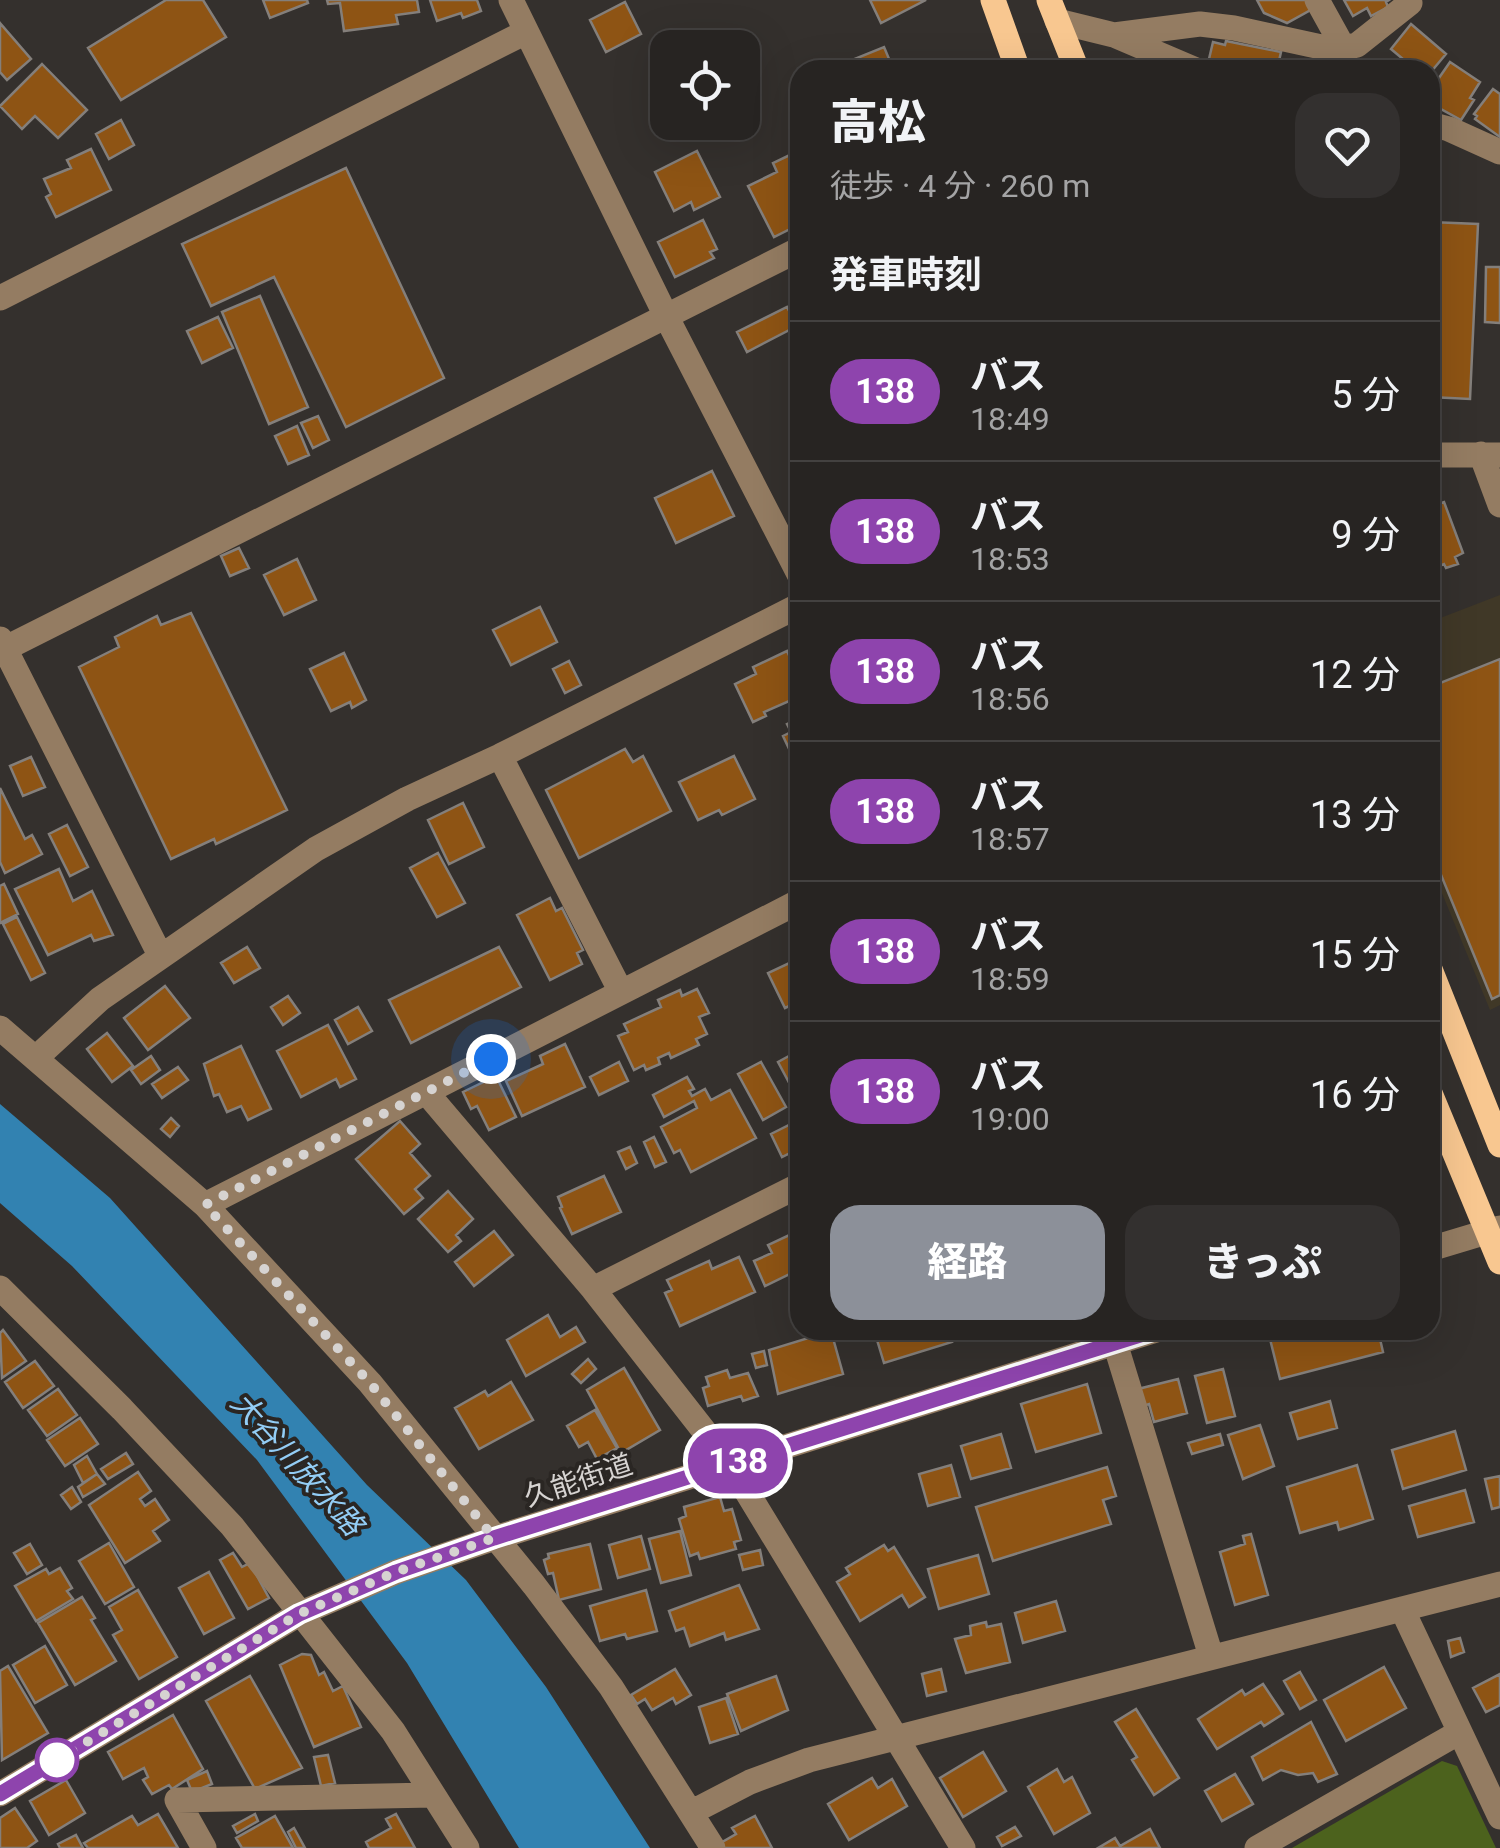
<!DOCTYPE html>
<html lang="ja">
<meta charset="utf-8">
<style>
:root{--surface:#272422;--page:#33302f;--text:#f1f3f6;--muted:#a4a4a5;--line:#434140;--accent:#8c9099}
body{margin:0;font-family:Roboto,"Noto Sans JP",sans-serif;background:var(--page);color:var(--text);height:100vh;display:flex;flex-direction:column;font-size:38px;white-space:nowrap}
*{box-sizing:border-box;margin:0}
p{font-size:32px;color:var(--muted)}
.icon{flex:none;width:55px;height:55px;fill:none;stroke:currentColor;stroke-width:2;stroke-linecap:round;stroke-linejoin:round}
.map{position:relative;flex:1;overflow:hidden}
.side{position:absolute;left:790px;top:60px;width:650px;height:1280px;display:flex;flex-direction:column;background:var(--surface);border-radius:30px;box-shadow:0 10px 40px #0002,0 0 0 2px var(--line)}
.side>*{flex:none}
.badge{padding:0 20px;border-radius:32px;font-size:35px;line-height:65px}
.controls{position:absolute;left:650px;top:30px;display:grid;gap:20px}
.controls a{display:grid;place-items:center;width:110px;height:110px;border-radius:20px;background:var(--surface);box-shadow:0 10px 40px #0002,0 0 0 2px var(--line);font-size:50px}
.you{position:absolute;width:50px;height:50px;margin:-25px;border:8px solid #fff;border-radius:50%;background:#1a73e8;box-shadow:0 0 0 15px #1a73e833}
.map>.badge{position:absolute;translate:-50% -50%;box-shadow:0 0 0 5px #fff}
h2{padding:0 40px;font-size:38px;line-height:90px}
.round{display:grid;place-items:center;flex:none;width:105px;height:105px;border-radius:30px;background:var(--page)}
.headline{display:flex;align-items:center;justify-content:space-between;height:170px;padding:0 40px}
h1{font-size:48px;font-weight:800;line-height:75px}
.cta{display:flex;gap:20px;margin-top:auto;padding:20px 40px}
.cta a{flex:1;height:115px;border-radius:30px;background:var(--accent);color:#fff;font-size:40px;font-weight:800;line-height:115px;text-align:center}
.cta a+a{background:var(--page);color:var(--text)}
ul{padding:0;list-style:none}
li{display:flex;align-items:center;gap:30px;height:140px;padding:0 40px;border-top:2px solid var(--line)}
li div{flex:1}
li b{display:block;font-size:38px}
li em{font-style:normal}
li .badge{min-width:110px;font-weight:700;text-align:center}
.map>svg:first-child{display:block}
.commercial{fill:#403827}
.green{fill:#4c621d}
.water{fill:#3282b1}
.building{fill:#8e5414;stroke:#847f7b;stroke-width:2.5}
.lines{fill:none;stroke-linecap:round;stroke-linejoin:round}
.minor{stroke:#947c62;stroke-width:25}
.major{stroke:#f8c790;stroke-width:25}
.line-casing{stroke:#fff;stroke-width:22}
.line{stroke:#8e44ad;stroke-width:15}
.walk{stroke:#d6d3d1;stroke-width:10;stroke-dasharray:0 18}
.stop-dot{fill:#fff;stroke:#8e44ad;stroke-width:5}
.labels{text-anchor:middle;stroke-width:8;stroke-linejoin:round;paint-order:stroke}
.street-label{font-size:28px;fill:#d6d3d1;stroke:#2a2623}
.water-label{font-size:30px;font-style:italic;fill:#93cdf5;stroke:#2a2623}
</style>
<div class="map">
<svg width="1500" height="1848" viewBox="0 0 1500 1848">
<rect width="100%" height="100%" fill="#34302d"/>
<path class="commercial" d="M1500 595V1005L1490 1010 1430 864V622Z"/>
<path class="green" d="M1442 1761 1457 1766 1496 1848H1292Z"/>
<path class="water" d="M0 1104 110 1198 367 1485 466 1580 546 1687 650 1848H519L407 1663 257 1460 72 1266 0 1203Z"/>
<path class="building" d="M166 0H203L226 37 121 100 88 48Z
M263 0H307L308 3 270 18Z
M327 0H417L419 12 396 15 398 24 344 31 340 3 328 4Z
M430 0H477L481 11 463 18 461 13 437 21Z
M870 0H926L881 23Z
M1257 0H1312L1316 7 1287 23 1264 13Z
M1344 0H1389L1386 2 1388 7 1371 16 1367 8 1353 16Z
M625 2 641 34 606 52 590 20Z
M0 23 31 59 7 80 0 72Z
M1411 24 1446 54 1430 73V70H1416L1391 49Z
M1226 41 1281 52 1277 70H1261L1209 59 1213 42 1225 45Z
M884 47 892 66 883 70 830 69Z
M1368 62 1389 64V70H1348H1368Z
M1450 62 1480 82 1470 98 1474 100 1461 120 1430 103V91Z
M42 64 87 110 58 138 35 116 22 129 0 106Z
M1493 89 1500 94V137L1475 119 1477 116 1474 114Z
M121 120 134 145 109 159 96 134Z
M91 149 111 190 56 217 46 197 51 194 44 179 71 168 67 160Z
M697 151 720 197 694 210 691 202 674 211 655 172Z
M794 153 800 166V224L774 237 748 186 777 172 773 163Z
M346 168 444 378 346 427 274 277 211 306 182 244Z
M703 220 717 249 710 252 714 258 675 277 658 242Z
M1430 222 1478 224 1470 399 1430 397Z
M1486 267H1500V323L1485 322Z
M260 296 308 407 269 424 222 312Z
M787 307 797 326 747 352 737 332Z
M218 317 233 348 202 363 187 331Z
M318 416 329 440 313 448 301 423Z
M297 426 309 455 288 464 275 436Z
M712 471 734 516 676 543 655 498Z
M1444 502 1463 553 1455 557 1458 564 1446 568 1444 564 1430 570V507Z
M239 548 249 568 230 576 221 556Z
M297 559 316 600 284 615 264 575Z
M540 607 557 642 511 665 493 630Z
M191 613 287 810 216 844 214 839 171 859 79 667 119 647 115 637 157 616 161 625Z
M787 651 800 679V700L791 704 789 701 764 712 766 716 753 722 735 684 756 674 753 667Z
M344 653 366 700 352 708 350 702 331 711 310 669Z
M1500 659V995L1492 999 1430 848V687Z
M569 661 581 685 565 693 553 669Z
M800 718V772L783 736 791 732 787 724Z
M625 749 633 762 643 756 671 811 579 858 546 790Z
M734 756 755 799 722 815 719 810 698 820 679 782Z
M31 757 45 787 23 796 10 766Z
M0 788 25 839 32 835 42 854 5 873 0 862Z
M463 803 484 847 449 864 428 820Z
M67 825 88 867 70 876 49 834Z
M438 853 465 903 437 917 410 868Z
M59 869 73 901 92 891 113 935 94 941 91 935 48 955 15 889Z
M4 884 18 914 0 923V886Z
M550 898 556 911 562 908 583 950 577 953 582 964 550 980 517 915Z
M17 917 45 973 31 980 3 924Z
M247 947 260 968 234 983 221 963Z
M499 947 521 987 411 1043 389 1000Z
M800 958V1001L785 1008 768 973Z
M165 986 190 1018 148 1050 124 1018Z
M697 989 709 1013 699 1017 707 1034 696 1039 699 1045 671 1058 669 1053 658 1058 660 1064 646 1070 644 1065 634 1070 618 1036 628 1032 624 1024 661 1007 658 1000 680 990 682 996Z
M288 996 300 1013 283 1025 271 1007Z
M358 1007 372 1031 348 1044 335 1020Z
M328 1025 356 1079 340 1087 336 1079 301 1097 277 1051Z
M107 1033 133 1066 112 1082 87 1049Z
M565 1044 585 1087 522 1116 506 1081 543 1064 540 1056Z
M241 1046 271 1109 248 1120 241 1106 227 1112 219 1094 214 1096 204 1064Z
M800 1050V1086L793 1090 778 1062Z
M151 1056 160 1070 141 1084 131 1070Z
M619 1062 628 1081 599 1095 590 1077Z
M761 1062 786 1107 763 1120 738 1074Z
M178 1067 188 1080 162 1098 152 1084Z
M496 1076 516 1117 489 1130 477 1106 471 1109 463 1092Z
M687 1077 694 1089 689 1091 692 1096 705 1089 711 1100 730 1090 756 1138 691 1172 680 1150 674 1153 661 1127 697 1108 694 1101 664 1117 653 1095Z
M171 1118 179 1126 170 1137 161 1129Z
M400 1121 420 1144 410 1153 430 1176 415 1189 423 1198 404 1214 356 1159Z
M795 1122 800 1133V1148L782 1157 771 1134Z
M654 1137 666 1162 655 1167 644 1142Z
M630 1147 637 1163 626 1169 618 1152Z
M604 1176 621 1212 572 1234 560 1208 562 1207 558 1197Z
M448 1191 473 1219 456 1235 461 1241 448 1252 418 1219Z
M800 1230V1269L765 1286 754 1261 772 1253 768 1245Z
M494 1231 513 1255 474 1286 455 1262Z
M739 1257 755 1292 680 1326 665 1293 672 1290 667 1280 709 1261 712 1269Z
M548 1315 560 1337 576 1327 585 1342 526 1376 507 1340Z
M3 1330 26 1361 2 1378 0 1333Z
M874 1330H956L949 1332 952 1342 884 1363Z
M1305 1330H1378L1383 1352 1280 1379 1270 1339Z
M831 1331 843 1374 778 1394 769 1350Z
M764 1351 767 1365 756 1368 752 1354Z
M588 1359 596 1369 581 1383 572 1374Z
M35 1361 54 1386 23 1408 5 1382Z
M624 1368 660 1430 621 1453 587 1390Z
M1223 1369 1235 1416 1207 1423 1195 1376Z
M727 1370 730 1378 748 1373 758 1396 743 1401 741 1396 708 1406 703 1388 709 1386 706 1377Z
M1178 1379 1187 1413 1154 1422 1149 1404 1143 1406 1138 1389Z
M511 1382 533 1420 479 1449 455 1408 485 1391 488 1396Z
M1087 1384 1101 1433 1036 1452 1021 1404Z
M58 1389 77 1415 47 1436 28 1410Z
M1330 1401 1337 1428 1298 1439 1290 1413Z
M595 1410 617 1448 597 1459 588 1442 579 1447 567 1426Z
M80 1418 98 1444 65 1466 47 1440Z
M1260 1425 1274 1466 1243 1479 1228 1435Z
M1455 1431 1466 1470 1403 1489 1392 1450Z
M1001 1434 1011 1468 971 1479 961 1446Z
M1220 1434 1223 1445 1192 1454 1188 1443Z
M126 1453 133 1464 108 1479 101 1469Z
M87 1456 97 1474 83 1483 74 1465Z
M951 1465 960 1497 928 1506 919 1474Z
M1357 1465 1373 1519 1339 1530 1337 1522 1300 1533 1287 1487Z
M1107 1467 1116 1496 1103 1500 1111 1524 993 1561 976 1507Z
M138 1472 151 1491 140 1499 145 1506 155 1499 169 1520 153 1531 160 1541 125 1563 89 1505Z
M97 1474 105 1484 83 1497 78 1487Z
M1500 1476V1507L1492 1509 1485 1479Z
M72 1487 81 1502 71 1509 61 1495Z
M1465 1490 1474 1522 1418 1537 1409 1506Z
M720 1497 724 1511 732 1509 741 1540 734 1542 736 1549 700 1559 698 1553 690 1556 679 1519 686 1516 684 1507Z
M680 1531 691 1575 661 1583 649 1539Z
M1251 1534 1268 1595 1235 1605 1220 1552 1245 1544 1243 1536Z
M641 1536 650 1569 618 1578 609 1545Z
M109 1543 134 1587 105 1604 79 1561Z
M30 1544 42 1565 27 1574 14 1553Z
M590 1544 601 1589 559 1600 553 1573 548 1574 544 1560 549 1558 548 1554Z
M884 1545 888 1551 894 1547 925 1597 909 1607 902 1595 860 1621 837 1582 850 1574 846 1568Z
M760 1550 763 1565 743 1570 739 1555Z
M233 1553 242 1567 250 1563 269 1598 248 1609 220 1560Z
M978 1555 989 1594 939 1609 928 1569Z
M60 1568 72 1588 67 1591 73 1599 36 1621 15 1586 46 1569 49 1574Z
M209 1572 234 1618 204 1634 179 1588Z
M739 1585 759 1629 726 1640 724 1633 690 1646 684 1628 676 1631 669 1611Z
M138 1590 177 1657 139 1679 113 1635 122 1630 109 1607Z
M646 1590 657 1631 627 1639 625 1634 600 1641 590 1606Z
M82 1597 95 1618 91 1620 116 1661 75 1685 38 1623Z
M1056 1601 1065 1631 1023 1643 1015 1613Z
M986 1622 987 1627 1001 1624 1010 1662 966 1673 955 1639 971 1635 970 1626Z
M1460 1638 1464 1652 1451 1657 1448 1641Z
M45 1646 67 1685 35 1703 13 1665Z
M302 1654 311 1655 319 1675 324 1672 333 1691 343 1686 361 1727 314 1747 280 1665Z
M8 1666 48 1733 2 1760 0 1671Z
M1384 1667 1406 1708 1346 1741 1324 1700Z
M675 1669 691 1695 676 1704 673 1698 652 1710 645 1699 637 1704 631 1695Z
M941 1669 946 1691 927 1696 922 1674Z
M1300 1672 1316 1700 1300 1709 1284 1681Z
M1500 1674V1705L1486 1712 1473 1688Z
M250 1676 302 1768 255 1789 206 1701Z
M776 1676 788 1710 741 1731 727 1694Z
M1263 1684 1283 1714 1264 1726 1261 1722 1217 1749 1198 1719 1242 1690 1245 1695Z
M726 1698 738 1734 710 1743 699 1707Z
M1136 1709 1179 1778 1154 1795 1132 1760 1137 1757 1115 1722Z
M173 1715 203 1769 172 1789 169 1785 152 1794 143 1780 148 1777 144 1768 123 1779 108 1752Z
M1311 1722 1337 1774 1318 1782 1313 1773 1298 1775 1281 1770 1263 1780 1252 1757Z
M983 1752 1006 1791 963 1817 940 1778Z
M328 1755 335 1783 321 1786 314 1757Z
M1057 1769 1064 1782 1072 1777 1090 1813 1054 1834 1028 1787Z
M207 1771 212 1784 192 1792 187 1780Z
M1235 1774 1253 1804 1222 1821 1205 1791Z
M872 1778 878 1788 892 1779 907 1806 849 1840 828 1804Z
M66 1780 85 1813 49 1835 30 1801Z
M15 1808 37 1841 27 1848H0V1818Z
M158 1814 178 1848H88L84 1843 132 1816 138 1825Z
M255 1814 258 1821 237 1833 233 1826Z
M396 1814 415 1848H369L366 1842 391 1828 386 1819Z
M275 1816 293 1848H242L236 1838Z
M755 1816 772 1848H718L717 1845 736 1834 732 1828Z
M1015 1827 1021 1836 1002 1846 997 1837Z
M294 1828 305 1848H296L288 1832Z
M1150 1829 1160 1848H1098L1115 1838 1120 1846Z
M76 1835 83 1848H60L58 1844Z"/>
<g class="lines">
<path class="minor" d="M511 0 666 316 800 576
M1317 0 1343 47
M1057 21 1114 35 1196 70
M1114 35 1200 24 1234 28 1335 50 1357 45 1410 3 1409 0
M1430 124 1449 129 1500 152
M0 298 526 32
M1481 454 1500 505
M1430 455H1500
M0 639 160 955
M0 651 800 249
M500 756 621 992
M0 1028 205 1205 370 1383 534 1585 611 1687 713 1848
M37 1057 100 999 316 849 407 799 500 756 800 605
M426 1092 593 1289 730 1464 963 1848
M205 1205 800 901
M1430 1249 1500 1228
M0 1288 122 1409 232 1526 393 1731 467 1848
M593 1289 800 1185
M1115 1343 1211 1656
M1402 1609 1500 1817
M0 1794 299 1614 396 1572 495 1538 1156 1330
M692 1812 750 1782 809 1760 1500 1584
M204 1848 177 1800 433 1795
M1257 1848 1458 1733"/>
<path class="major" d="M993 0 1018 70
M1049 0 1077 70
M1430 969 1500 1145
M1430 1093 1500 1262"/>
</g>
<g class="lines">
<g class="line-casing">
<path id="line" d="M0 1794 299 1614 396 1572 494 1538 1156 1330"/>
</g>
<use href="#line" class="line"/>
<path class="walk" d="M57 1760 299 1614 396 1572 494 1538 370 1383 205 1205 491 1059"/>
</g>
<circle class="stop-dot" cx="57" cy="1760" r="20"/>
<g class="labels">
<g class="street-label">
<text transform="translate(578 1480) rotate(-18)" y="10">久能街道</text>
</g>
<g class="water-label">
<text transform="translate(297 1464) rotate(48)" y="10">大谷川放水路</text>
</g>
</g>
</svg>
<div class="controls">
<a><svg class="icon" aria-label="locate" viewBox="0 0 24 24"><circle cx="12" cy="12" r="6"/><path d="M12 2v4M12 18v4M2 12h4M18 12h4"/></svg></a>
</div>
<div class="you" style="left:491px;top:1059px"></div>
<b class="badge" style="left:738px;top:1461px;background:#8e44ad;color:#fff">138</b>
<section class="side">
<div class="headline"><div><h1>高松</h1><p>徒歩 · 4 分 · 260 m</p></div><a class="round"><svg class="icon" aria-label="heart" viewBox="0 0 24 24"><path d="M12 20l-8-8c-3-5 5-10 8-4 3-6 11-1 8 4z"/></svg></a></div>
<h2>発車時刻</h2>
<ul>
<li><span class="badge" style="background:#8e44ad;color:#fff">138</span><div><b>バス</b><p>18:49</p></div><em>5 分</em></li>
<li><span class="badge" style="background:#8e44ad;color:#fff">138</span><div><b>バス</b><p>18:53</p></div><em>9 分</em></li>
<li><span class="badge" style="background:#8e44ad;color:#fff">138</span><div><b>バス</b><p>18:56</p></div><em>12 分</em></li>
<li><span class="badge" style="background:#8e44ad;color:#fff">138</span><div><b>バス</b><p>18:57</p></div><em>13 分</em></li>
<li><span class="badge" style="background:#8e44ad;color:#fff">138</span><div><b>バス</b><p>18:59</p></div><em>15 分</em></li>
<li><span class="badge" style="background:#8e44ad;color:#fff">138</span><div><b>バス</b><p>19:00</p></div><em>16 分</em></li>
</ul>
<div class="cta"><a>経路</a><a>きっぷ</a></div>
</section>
</div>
